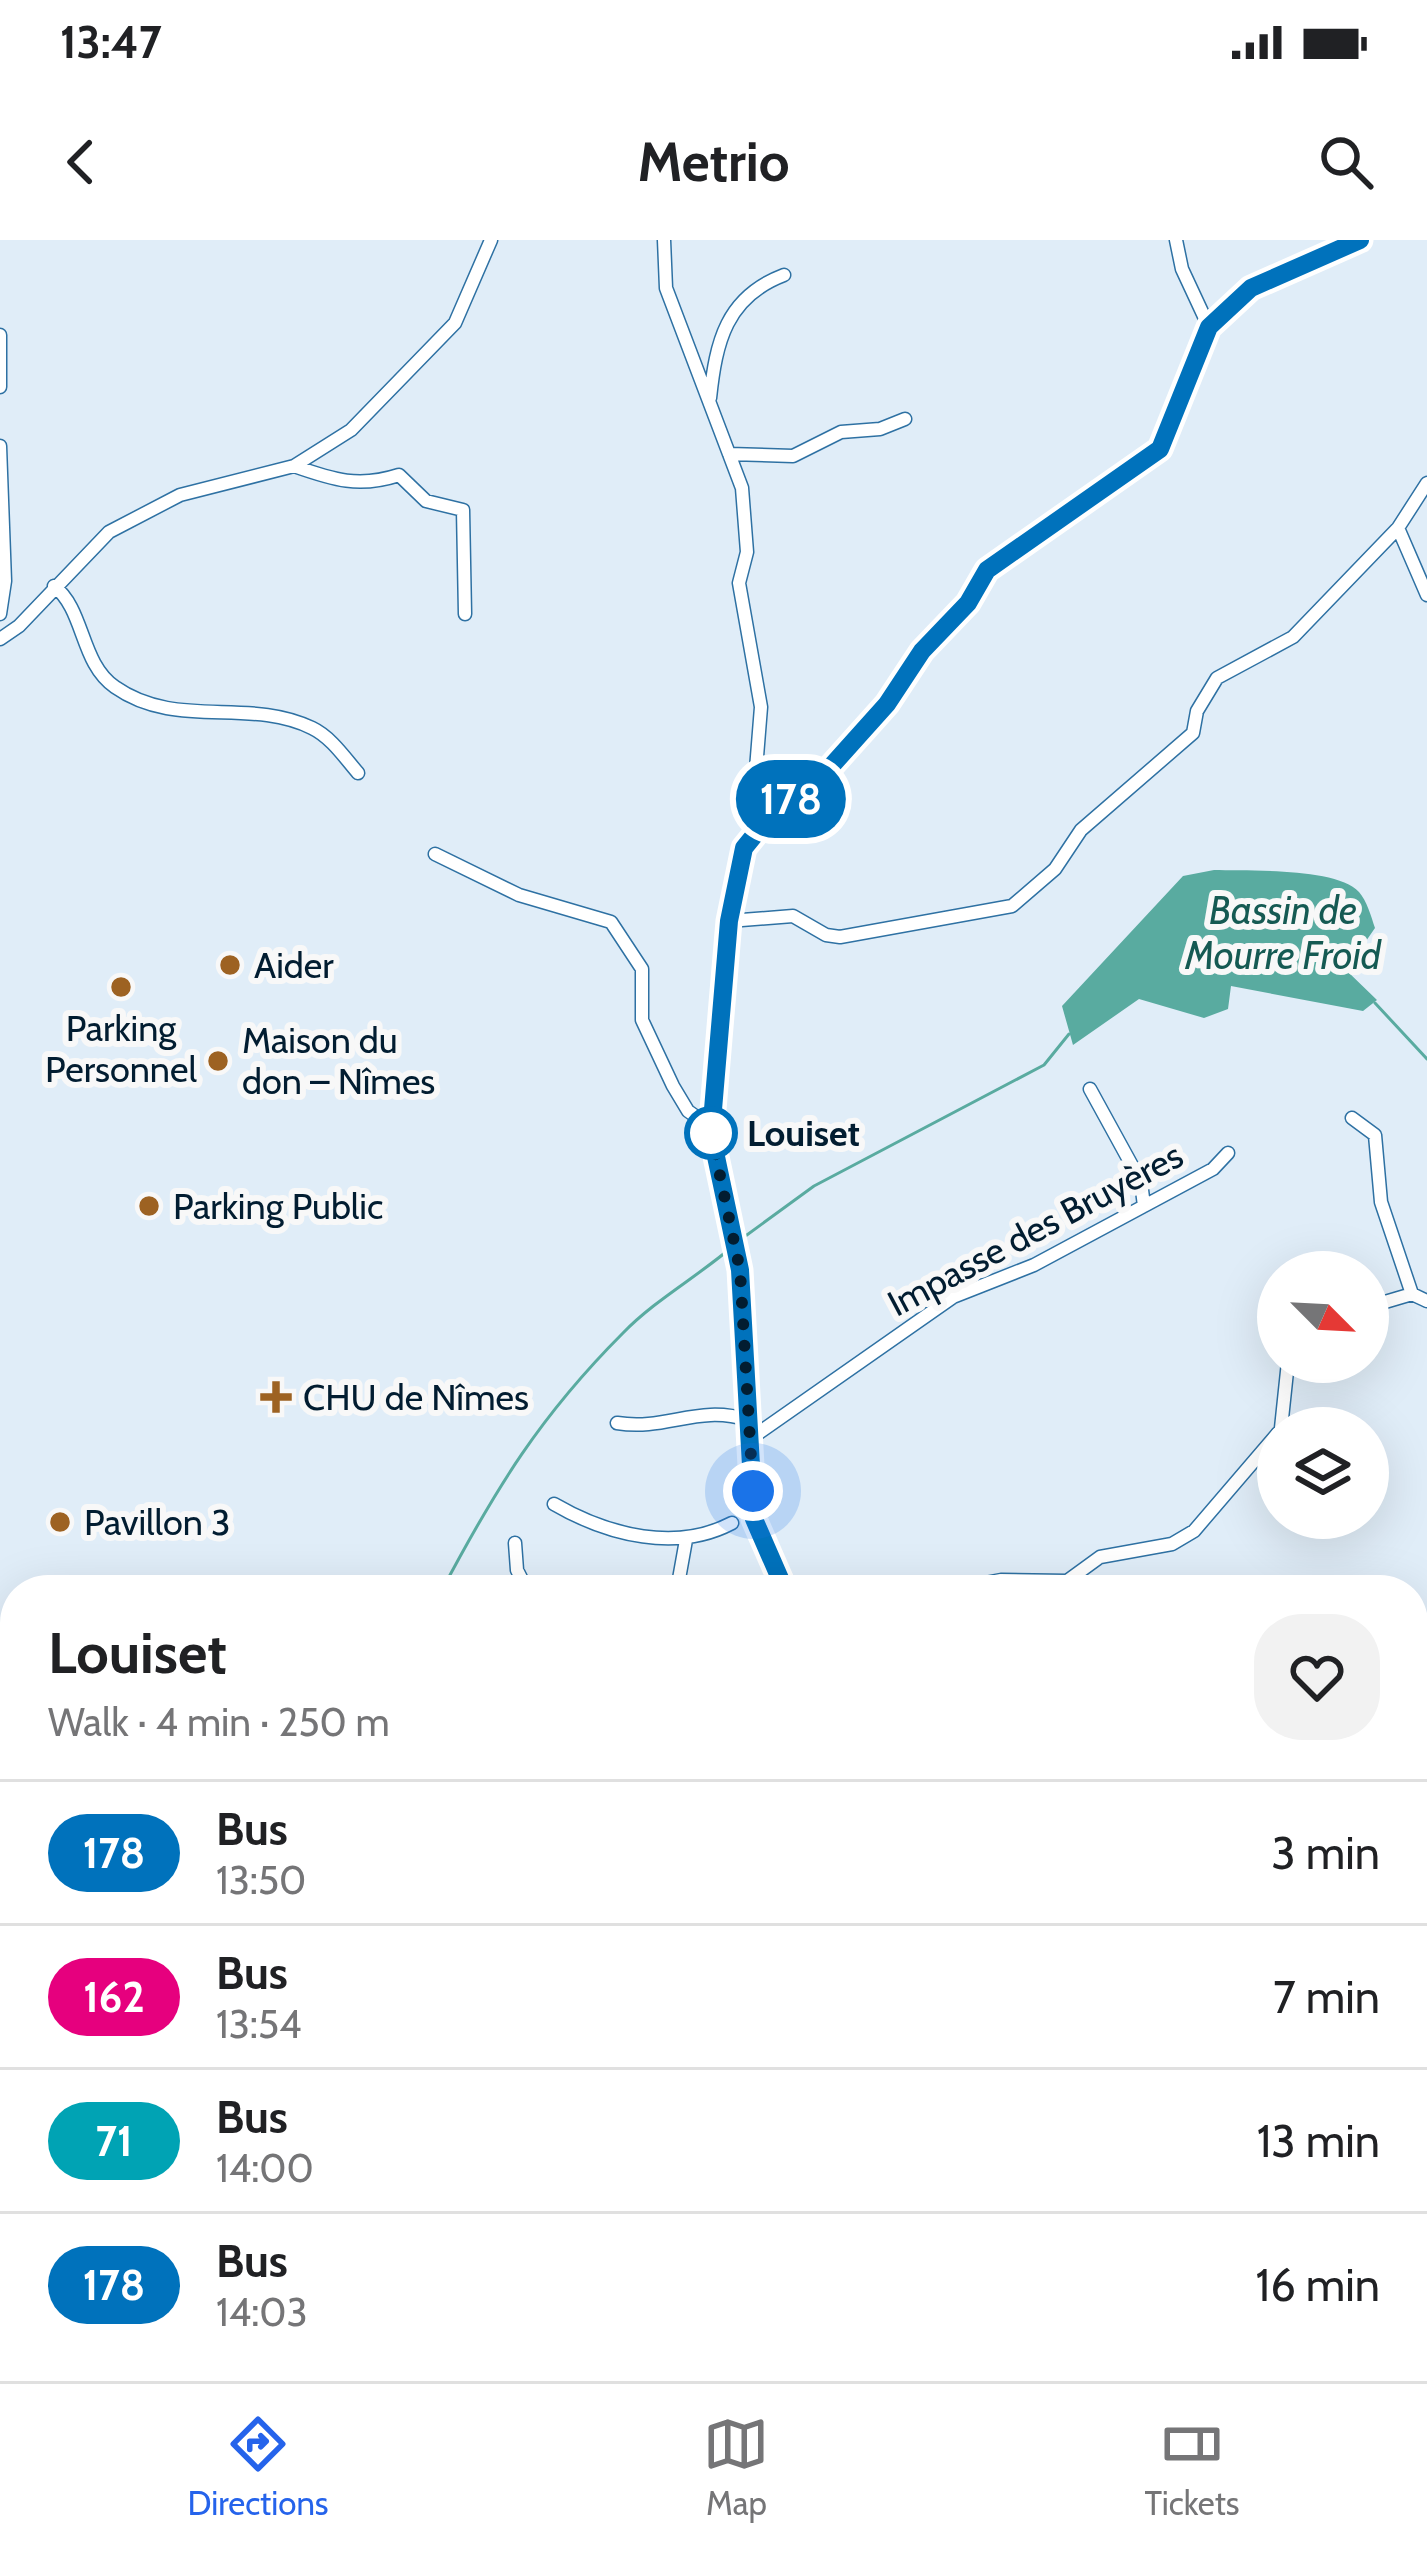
<!DOCTYPE html>
<meta charset="utf-8">
<style>
:root{--surface:#fff;--page:#f2f2f2;--text:#202124;--muted:#757577;--line:#e0e0e0;--accent:#2563eb}
body{margin:0;font-family:Cabin,sans-serif;background:var(--page);color:var(--text);height:100vh;display:flex;flex-direction:column;font-size:45px;white-space:nowrap}
*{box-sizing:border-box;margin:0}
p{font-size:39px;color:var(--muted)}
.icon{flex:none;width:66px;height:66px;fill:none;stroke:currentColor;stroke-width:2;stroke-linecap:round;stroke-linejoin:round}
.map{position:relative;flex:1;overflow:hidden}
.details{position:absolute;left:0px;top:1335px;width:1428px;height:807px;display:flex;flex-direction:column;background:var(--surface);border-radius:48px 48px 0 0;box-shadow:0 12px 48px #0002}
.details>*{flex:none}
.badge{padding:0 24px;border-radius:39px;font-size:42px;line-height:78px}
.needle{width:78px;rotate:114deg}
.fabs{position:absolute;left:1257px;top:1011px;display:grid;gap:24px}
.fabs a{display:grid;place-items:center;width:132px;height:132px;border-radius:50%;background:var(--surface);box-shadow:0 12px 48px #0002;font-size:60px}
.you{position:absolute;width:60px;height:60px;margin:-30px;border:9px solid #fff;border-radius:50%;background:#1a73e8;box-shadow:0 0 0 18px #1a73e833}
.map>.badge{position:absolute;translate:-50% -50%;box-shadow:0 0 0 6px #fff}
.round{display:grid;place-items:center;flex:none;width:126px;height:126px;border-radius:48px;background:var(--page)}
.head{display:flex;align-items:center;justify-content:space-between;height:204px;padding:0 48px}
h1{font-size:57px;font-weight:700;line-height:90px}
ul{padding:0;list-style:none}
li{display:flex;align-items:center;gap:36px;height:144px;padding:0 48px;border-top:3px solid var(--line)}
li div{flex:1}
li b{display:block;font-size:45px}
li em{font-style:normal}
li .badge{min-width:132px;font-weight:700;text-align:center}
.status{display:flex;justify-content:space-between;align-items:center;height:84px;padding:0 60px;background:var(--surface);direction:ltr}
.status svg{height:33px;fill:currentColor}
header{display:flex;justify-content:space-between;align-items:center;height:156px;padding:0 48px;background:var(--surface);font-size:54px;font-weight:700}
.dock{display:flex;justify-content:space-around;align-items:center;height:168px;border-top:3px solid var(--line);background:var(--surface);font-size:33px;color:var(--muted)}
.dock a{display:grid;justify-items:center;gap:6px}
.dock .selected{color:var(--accent)}
.map>svg:first-child{display:block}
.green{fill:#e4b2bd}
.water{fill:#59aba0}
.lines{fill:none;stroke-linecap:round;stroke-linejoin:round}
.stream{stroke:#59aba0;stroke-width:3}
.street-casing{stroke:#2e71a3;stroke-width:15}
.primary-casing{stroke:#2e71a3;stroke-width:21}
.street{stroke:#fff;stroke-width:12}
.primary{stroke:#fff;stroke-width:18}
.line-casing{stroke:#fff;stroke-width:27}
.line{stroke:#0072bc;stroke-width:18}
.walk{stroke:#021d31;stroke-width:12;stroke-dasharray:0 21.6}
.poi-dot{fill:#9d6222;stroke:#f8f8f8;stroke-width:4.5}
.stop-dot{fill:#fff;stroke:#0072bc;stroke-width:6}
.labels{text-anchor:middle;stroke-width:12;stroke-linejoin:round;paint-order:stroke}
.poi-label{font-size:36px;fill:#021d31;stroke:#f8f8f8;text-anchor:start}
.stop-label{font-size:36px;font-weight:bold;fill:#021d31;stroke:#f8f8f8;text-anchor:start}
.street-label{font-size:36px;fill:#021d31;stroke:#f8f8f8}
.water-label{font-size:39px;font-style:italic;fill:#155a53;stroke:#f8f8f8}
</style>
<div class="status"><b>13:47</b><svg viewBox="0 0 49 12"><path d="M0 12V9h3v3zM5 12V6h3v6zM10 12V3h3v9zM15 12V0h3v12zM26 1h20v11H26zM47 4h2v5h-2z"/></svg></div>
<header><svg class="icon" aria-label="back" viewBox="0 0 24 24"><path d="M15 5l-7 7 7 7"/></svg>Metrio<svg class="icon" aria-label="search" viewBox="0 0 24 24"><circle cx="10" cy="10" r="6"/><path d="M15 15l6 6"/></svg></header>
<div class="map">
<svg width="1427" height="2141" viewBox="0 0 1427 2141">
<rect width="100%" height="100%" fill="#e0edf8"/>
<path class="green" d="M15 1824V2065L0 2064V1825Z"/>
<path class="water" d="M1214 630C1246 631 1337 627 1359 652 1367 661 1371 676 1375 688L1346 730 1377 760 1363 771 1231 746 1228 769 1204 778 1139 759 1073 805 1062 766 1183 636Z"/>
<g class="lines">
<path class="stream" d="M1375 763 1427 819
M740 1000 814 946 1044 825 1069 794
M442 1350C496 1248 540 1176 623 1093 655 1060 697 1037 732 1007"/>
<g class="street-casing">
<path id="street" d="M664 0 666 48 742 248 747 312 739 343 761 467 756 529 770 576
M1176 0 1182 29 1209 87
M0 95V147
M710 158C716 102 726 57 784 35
M0 206 5 341 0 374
M729 214 793 216 841 192 880 189 905 179
M294 226C334 240 359 248 399 235L426 261 463 270 465 374
M1398 288 1427 355
M54 346C85 370 80 423 115 447 176 490 249 457 312 488 331 497 345 518 358 533
M0 399 19 386 109 292 180 255 294 226 351 190 455 83 491 0
M435 614 519 655 611 682 642 729V780L673 846 688 871 712 888
M729 681 793 676 826 695 840 697 1012 666 1055 629 1081 590 1193 493 1197 471 1217 438 1293 397 1398 288 1427 243
M1090 849 1141 942 1144 966
M1352 878 1375 895 1381 962 1412 1054 1427 1061
M1368 1067 1412 1054
M617 1183C667 1191 698 1164 748 1180
M1281 1188 1288 1122
M750 1199 953 1057 1034 1025 1213 929 1228 913
M554 1264C609 1296 677 1312 732 1283
M515 1303 517 1330 527 1350
M677 1350 686 1300
M785 1350 755 1279 740 1030 711 893 729 681 744 608 770 576 827 532 887 464 922 411 968 363 987 330 1160 209 1209 87 1251 48 1360 0
M948 1350 1001 1340 1067 1341 1100 1317 1172 1304 1194 1291 1278 1193
M1413 1441 1427 1457
M1427 1545 1420 1563 1427 1570
M0 1646 15 1649
M1413 1653 1427 1642
M0 1788H15
M1413 1807 1427 1854
M1413 2110 1427 2089
M58 2127V2141
M751 2127 752 2141
M815 2127V2141
M905 2127 917 2141
M1054 2127 1058 2141
M1151 2127 1165 2141
M18 2141 19 2127
M146 2141 147 2127
M320 2141 321 2127
M341 2141V2131L491 2129
M1184 2141 1195 2127
M1395 2141 1403 2127"/>
</g>
<g class="primary-casing">
<path id="primary" d="M0 1802 15 1801
M0 1816 15 1815
M1413 1907 1427 1910
M1413 1922 1427 1925"/>
</g>
<use href="#street" class="street"/>
<use href="#primary" class="primary"/>
</g>
<g class="lines">
<g class="line-casing">
<path id="line" d="M785 1350 754 1279 740 1030 711 893 729 681 744 608 770 576 826 532 887 464 922 411 968 363 987 330 1160 209 1209 87 1251 48 1360 0"/>
</g>
<use href="#line" class="line"/>
<path class="walk" d="M711 893 740 1030 753 1251"/>
</g>
<g class="poi-dot">
<circle cx="230" cy="725" r="12"/>
<circle cx="121" cy="747" r="12"/>
<circle cx="218" cy="821" r="12"/>
<circle cx="149" cy="966" r="12"/>
<path d="M270 1139h12v12h12v12h-12v12h-12v-12h-12v-12h12z"/>
<circle cx="60" cy="1282" r="12"/>
</g>
<circle class="stop-dot" cx="711" cy="893" r="24"/>
<g class="labels">
<g class="poi-label">
<text x="254" y="738">Aider</text>
<text x="121" y="801" text-anchor="middle">Parking<tspan x="121" dy="41">Personnel</tspan></text>
<text x="242" y="813">Maison du<tspan x="242" dy="41">don – Nîmes</tspan></text>
<text x="173" y="979">Parking Public</text>
<text x="303" y="1170">CHU de Nîmes</text>
<text x="84" y="1295">Pavillon 3</text>
</g>
<g class="stop-label">
<text x="747" y="906">Louiset</text>
</g>
<g class="street-label">
<text transform="translate(1035 989) rotate(-28)" y="13">Impasse des Bruyères</text>
</g>
<g class="water-label">
<text x="1283" y="684">Bassin de<tspan x="1283" dy="45">Mourre Froid</tspan></text>
</g>
</g>
</svg>
<div class="fabs">
<a><svg class="needle" viewBox="-14 -14 28 28"><path d="M0-13l5 13h-10z" fill="#e53935"/><path d="M0 13l5-13h-10z" fill="#757577"/></svg></a>
<a><svg class="icon" aria-label="layers" viewBox="0 0 24 24"><path d="M12 4l9 5-9 5-9-5zM3 14l9 5 9-5"/></svg></a>
</div>
<div class="you" style="left:753px;top:1251px"></div>
<b class="badge" style="left:791px;top:559px;background:#0072bc;color:#fff">178</b>
<section class="details">
<div class="head"><div><h1>Louiset</h1><p>Walk · 4 min · 250 m</p></div><a class="round"><svg class="icon" aria-label="heart" viewBox="0 0 24 24"><path d="M12 20l-8-8c-3-5 5-10 8-4 3-6 11-1 8 4z"/></svg></a></div>
<ul>
<li><span class="badge" style="background:#0072bc;color:#fff">178</span><div><b>Bus</b><p>13:50</p></div><em>3 min</em></li>
<li><span class="badge" style="background:#e6007e;color:#fff">162</span><div><b>Bus</b><p>13:54</p></div><em>7 min</em></li>
<li><span class="badge" style="background:#00a3b4;color:#fff">71</span><div><b>Bus</b><p>14:00</p></div><em>13 min</em></li>
<li><span class="badge" style="background:#0072bc;color:#fff">178</span><div><b>Bus</b><p>14:03</p></div><em>16 min</em></li>
</ul>
</section>
</div>
<nav class="dock">
<a class="selected"><svg class="icon" aria-label="directions" viewBox="0 0 24 24"><path d="M12 3l9 9-9 9-9-9zM9 14v-3h6M13 9l2 2-2 2"/></svg>Directions</a>
<a><svg class="icon" aria-label="map" viewBox="0 0 24 24"><path d="M3 6l6-2 6 2 6-2v14l-6 2-6-2-6 2zM9 4v14M15 6v14"/></svg>Map</a>
<a><svg class="icon" aria-label="tickets" viewBox="0 0 24 24"><path d="M3 7h18v10H3zM15 7v10"/></svg>Tickets</a>
</nav>
